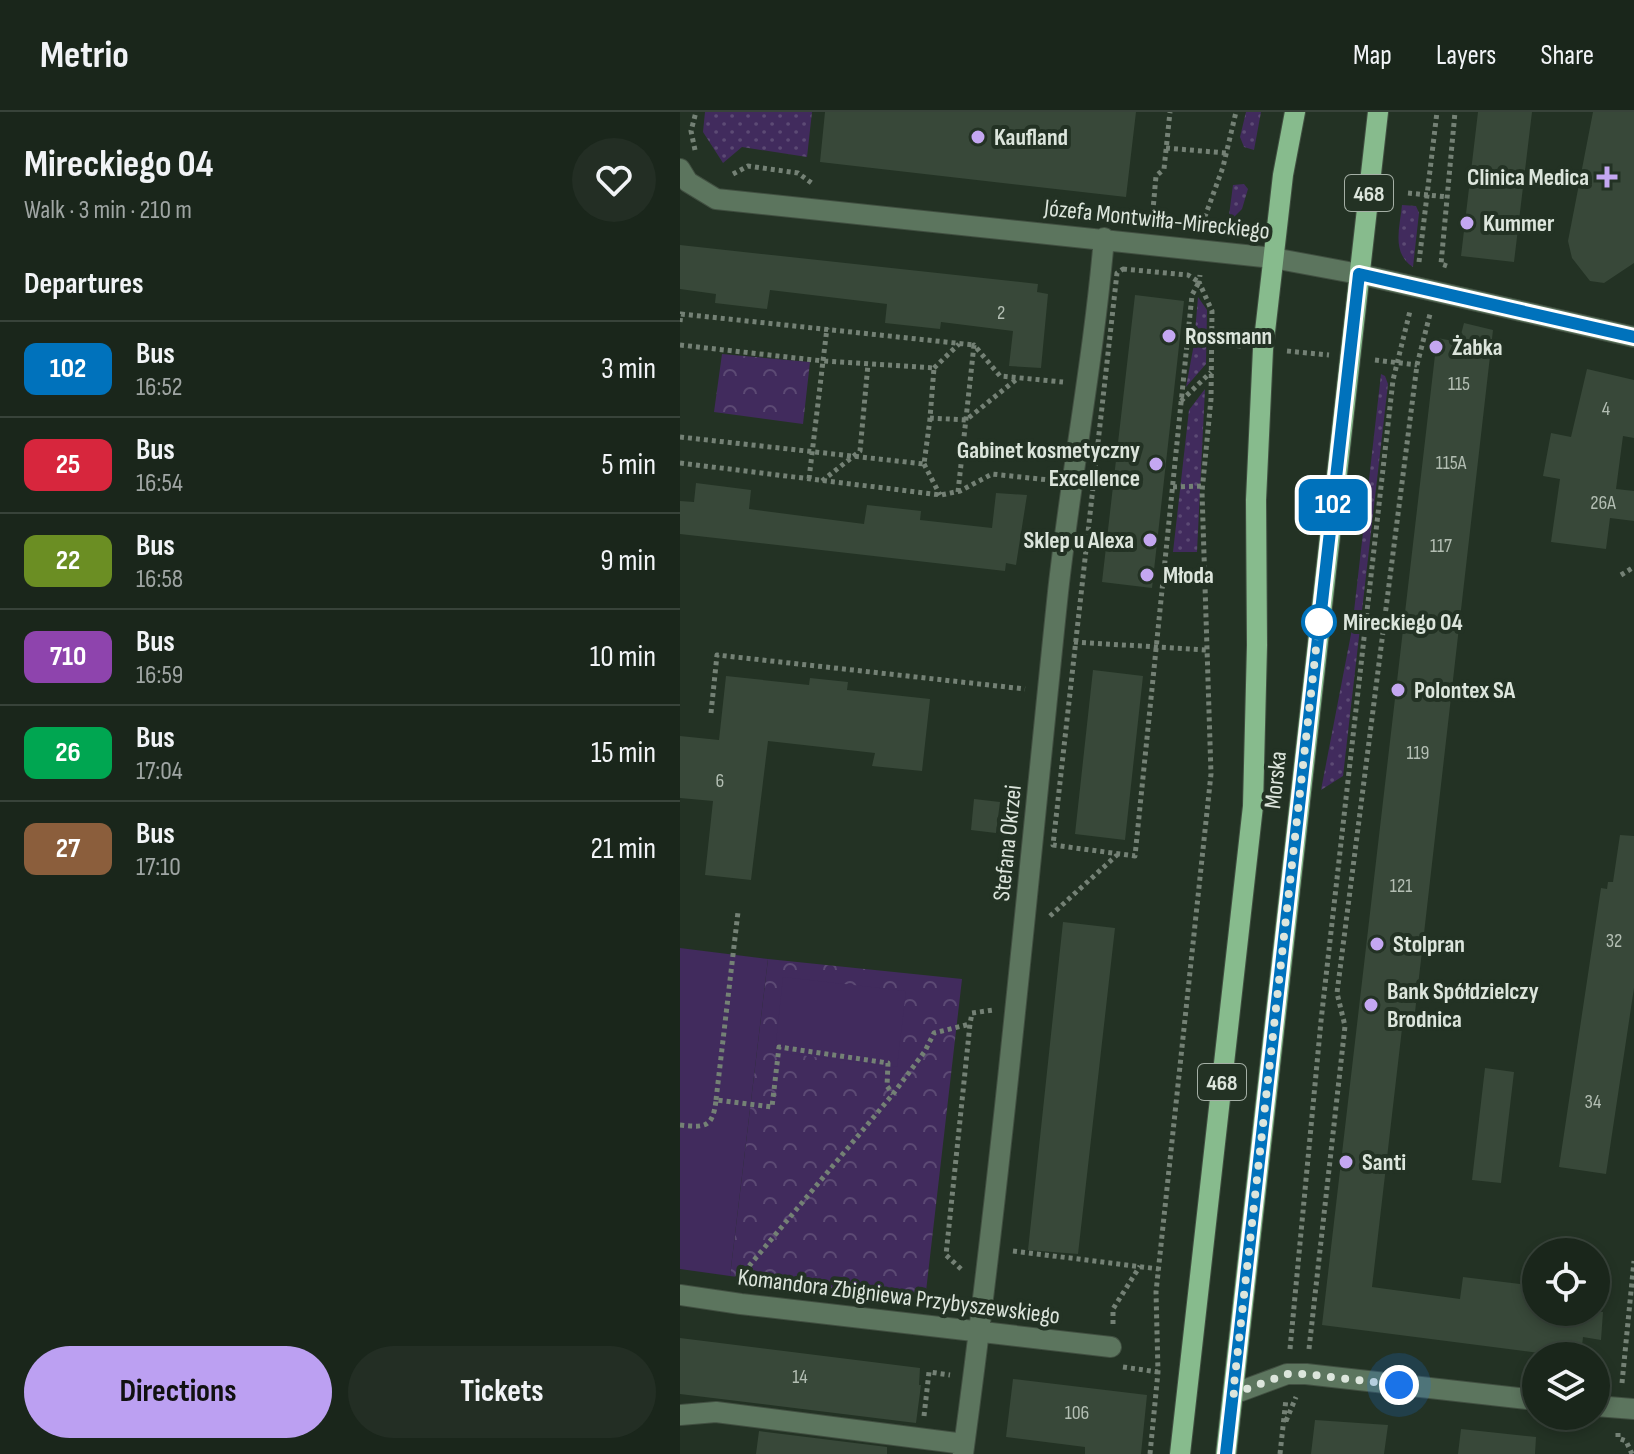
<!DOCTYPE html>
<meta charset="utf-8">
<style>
:root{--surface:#1a261b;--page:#232e24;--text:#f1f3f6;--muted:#9fa5a3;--line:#38433a;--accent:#bca0f2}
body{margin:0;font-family:"Sofia Sans Condensed",sans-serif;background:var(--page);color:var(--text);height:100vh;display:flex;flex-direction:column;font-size:30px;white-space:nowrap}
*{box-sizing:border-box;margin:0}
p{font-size:26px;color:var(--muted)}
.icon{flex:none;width:44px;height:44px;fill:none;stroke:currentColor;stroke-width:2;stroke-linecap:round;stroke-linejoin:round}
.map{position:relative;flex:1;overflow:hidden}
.sheet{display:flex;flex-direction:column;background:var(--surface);width:680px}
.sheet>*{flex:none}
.badge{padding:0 16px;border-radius:12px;font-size:28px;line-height:52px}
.tools{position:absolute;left:842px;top:1126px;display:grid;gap:16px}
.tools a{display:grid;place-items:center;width:88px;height:88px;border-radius:50%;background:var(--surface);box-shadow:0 4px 12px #0003,0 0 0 2px var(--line);font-size:40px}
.you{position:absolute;width:40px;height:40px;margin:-20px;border:6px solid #fff;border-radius:50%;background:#1a73e8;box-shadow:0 0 0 12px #1a73e833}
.map>.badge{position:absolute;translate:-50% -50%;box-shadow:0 0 0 4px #fff}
h2{padding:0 24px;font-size:30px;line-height:72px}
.round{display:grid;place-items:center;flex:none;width:84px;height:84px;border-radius:42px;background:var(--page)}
.head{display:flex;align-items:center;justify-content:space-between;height:136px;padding:0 24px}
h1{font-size:38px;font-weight:700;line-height:60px}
.primary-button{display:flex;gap:16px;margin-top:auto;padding:16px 24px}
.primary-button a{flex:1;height:92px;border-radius:48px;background:var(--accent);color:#111;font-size:32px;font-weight:700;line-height:92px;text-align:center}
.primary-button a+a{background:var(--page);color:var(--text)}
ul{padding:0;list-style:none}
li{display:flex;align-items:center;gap:24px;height:96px;padding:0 24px;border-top:2px solid var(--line)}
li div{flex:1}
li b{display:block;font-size:30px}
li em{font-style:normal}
li .badge{min-width:88px;font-weight:700;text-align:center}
header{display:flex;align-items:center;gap:48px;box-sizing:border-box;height:112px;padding:0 40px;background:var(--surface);border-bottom:2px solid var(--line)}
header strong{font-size:38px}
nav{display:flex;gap:44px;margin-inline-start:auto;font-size:28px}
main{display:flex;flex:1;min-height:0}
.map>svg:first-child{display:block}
.grass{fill:url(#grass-dots)}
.park{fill:url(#park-crowns)}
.pitch{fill:#412b5d}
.building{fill:#384839}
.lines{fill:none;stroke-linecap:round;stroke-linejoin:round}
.minor-casing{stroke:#414f41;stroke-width:22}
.major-casing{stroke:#414f41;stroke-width:22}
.path{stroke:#748175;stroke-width:5;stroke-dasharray:4 4;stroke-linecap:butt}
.minor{stroke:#5c755e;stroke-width:20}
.major{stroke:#87bb8d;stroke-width:20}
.line-casing{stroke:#fff;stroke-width:18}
.line{stroke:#0072bc;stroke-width:12}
.walk{stroke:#dce5dc;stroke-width:8;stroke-dasharray:0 14.4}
.poi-dot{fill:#c4a7f1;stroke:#233224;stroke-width:3}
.stop-dot{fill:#fff;stroke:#0072bc;stroke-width:4}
.labels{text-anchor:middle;stroke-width:8;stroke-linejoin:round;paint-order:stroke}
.number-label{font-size:20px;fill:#b3beb3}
.shield{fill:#233224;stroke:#a4afa5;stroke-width:2}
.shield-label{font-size:22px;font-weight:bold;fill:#dce5dc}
.poi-label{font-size:24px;font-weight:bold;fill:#dce5dc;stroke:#233224;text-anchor:start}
.street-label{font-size:24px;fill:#dce5dc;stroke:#233224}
.stop-label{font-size:24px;font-weight:bold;fill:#dce5dc;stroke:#233224;text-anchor:start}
</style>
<header>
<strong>Metrio</strong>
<nav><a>Map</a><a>Layers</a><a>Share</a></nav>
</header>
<main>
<section class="sheet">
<div class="head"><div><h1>Mireckiego 04</h1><p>Walk · 3 min · 210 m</p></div><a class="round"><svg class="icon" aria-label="heart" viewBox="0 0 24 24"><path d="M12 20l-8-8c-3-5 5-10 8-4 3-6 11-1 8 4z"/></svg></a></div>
<h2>Departures</h2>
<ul>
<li><span class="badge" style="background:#0072bc;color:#fff">102</span><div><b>Bus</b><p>16:52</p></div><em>3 min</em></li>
<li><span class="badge" style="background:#d7263d;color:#fff">25</span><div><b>Bus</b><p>16:54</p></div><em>5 min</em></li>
<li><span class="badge" style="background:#6b8e23;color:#fff">22</span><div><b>Bus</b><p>16:58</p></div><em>9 min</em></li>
<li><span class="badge" style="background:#8e44ad;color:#fff">710</span><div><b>Bus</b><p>16:59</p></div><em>10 min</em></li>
<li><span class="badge" style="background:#00a651;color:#fff">26</span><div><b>Bus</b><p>17:04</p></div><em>15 min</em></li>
<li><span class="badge" style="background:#8b5e3c;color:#fff">27</span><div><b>Bus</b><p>17:10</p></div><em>21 min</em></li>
</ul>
<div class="primary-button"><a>Directions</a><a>Tickets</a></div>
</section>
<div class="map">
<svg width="954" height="1342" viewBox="0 0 954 1342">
<defs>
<pattern id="grass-dots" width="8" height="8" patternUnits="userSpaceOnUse" patternTransform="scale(2)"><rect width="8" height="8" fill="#412b5d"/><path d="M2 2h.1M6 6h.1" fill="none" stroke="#5c4a74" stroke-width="1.8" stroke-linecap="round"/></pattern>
<pattern id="park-crowns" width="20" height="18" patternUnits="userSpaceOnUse" patternTransform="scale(2)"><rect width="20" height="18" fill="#412b5d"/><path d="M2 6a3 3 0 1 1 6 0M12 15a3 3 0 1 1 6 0" fill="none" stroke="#5c4a74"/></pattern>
</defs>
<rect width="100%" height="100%" fill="#233224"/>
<path class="grass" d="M25 0H132L127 45 62 35 43 51 23 20Z
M566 0H581L574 38 564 35 560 25Z
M564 72 568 77 562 97 548 111 553 73Z
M722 93 736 94 739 101 733 155C711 141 720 115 722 93Z
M518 185 527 198 526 252 506 275 514 232Z
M701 262 705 264 708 272 663 664 641 678 672 517Z
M525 277 517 440H493L509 298Z"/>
<path class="park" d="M42 242 130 250 123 312 34 300Z
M88 847 282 867 245 1188 50 1164Z"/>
<path class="pitch" d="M0 836 88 847 50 1164 0 1157Z
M103 865 226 879 217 955 95 940Z"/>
<path class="building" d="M145 0H456L446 85 140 50Z
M798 0H852L834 150 781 144Z
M913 0H954V151L924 171 910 169 892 146 888 129Z
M0 133 358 172 357 180 368 182 361 256 329 254 333 219 261 210 260 217 205 211 207 192 90 178 87 197 35 191 36 182 0 177Z
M455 183 504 189 472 476 422 470Z
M784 211 813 218 734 909 723 908 692 1175 780 1187 783 1165 856 1174V1200H923L921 1228 903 1225 901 1244H882L642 1213 757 226 779 230Z
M907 257 954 268V326L943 324 936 377 954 379V409L930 406 926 437 871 430 880 367 863 364 871 321 891 325Z
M16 371 71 378 69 397 184 412 187 393 241 399 240 408 312 416 316 381 347 383 336 453 326 451 325 459 0 422V389L14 390Z
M413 558 463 564 445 728 395 722Z
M46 564 129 573 130 566 168 570 167 578 250 587 242 659 192 654 195 641 88 629 71 768 25 763 33 689 0 686V624L39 628Z
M294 687 320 690 316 721 291 718Z
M940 723 954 724V876L926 1062 879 1055 921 776 927 777 928 770H933Z
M383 810 435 816 398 1142 348 1138Z
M805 956 834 960 821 1071 792 1068Z
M0 1226 240 1256 239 1273H241L236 1311 0 1282Z
M333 1267 467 1283 461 1342H405V1335L326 1325Z
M635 1308 708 1313 704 1342H631Z
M781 1317 856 1325 855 1342H778Z
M79 1319 207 1335V1342H76Z"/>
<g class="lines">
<g class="minor-casing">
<path id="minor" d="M0 57 8 70 36 87 593 146 679 162 954 225
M0 1183 61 1192 431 1235
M553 1282 607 1262H626L856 1288
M916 1294 954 1297
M0 1303 36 1300 284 1332
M283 1342C322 1056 348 767 378 480 391 362 414 245 424 126"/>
</g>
<g class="major-casing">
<path id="major" d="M500 1342 573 694 577 533 576 388 583 237 603 63 615 0
M546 1342 698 0"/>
</g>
<path class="path" d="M486 36 546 41
M15 38 11 19 16 0
M53 62 68 54 118 61 133 72
M728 81 768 85
M472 109 476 64 484 57 490 0
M522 113 543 55 556 0
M739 150 757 0
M767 154 761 152 775 0
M443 157 508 163 519 170 512 183 455 744 373 733 437 161Z
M0 210 1 202 294 233
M533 231 561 234
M0 233 143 249 147 216
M607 239 649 243
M695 248 737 253
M254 256 279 232
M501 289 531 260
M0 325 244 352 250 307
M0 351 261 383 280 379 312 362 369 368
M244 352 260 383
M129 367 143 249 254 256 250 306 286 308 338 266
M142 369 180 339 188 252
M493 375 523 374
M278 380 294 233 320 264 383 270
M941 463 954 455
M394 530 527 538
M31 601 37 543 345 577
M370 804 437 743
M36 988 58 800
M0 1013C26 1016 33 1015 36 988L92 995 99 935 208 951 207 974 213 982
M333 1139 479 1157
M281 1157 266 1143 290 912 292 901 313 898
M63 1168 64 1160 213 982 245 939 254 921 290 912
M433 1212V1197L460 1154
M610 1237 641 909 713 268 730 199
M629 1237 665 914 657 881 737 253 750 202
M443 1255 478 1260
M942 1271 954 1149
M244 1304 249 1260 270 1263
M606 1309 616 1285
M938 1321V1326L946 1329 952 1342
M470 1342 478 1260 476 1180 531 662 522 380 531 287 532 199 519 170 520 163
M600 1342 606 1287"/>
<use href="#minor" class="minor"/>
<use href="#major" class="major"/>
</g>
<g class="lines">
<g class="line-casing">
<path id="line" d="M546 1342 679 162 954 225"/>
</g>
<use href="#line" class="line"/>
<path class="walk" d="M639 510 553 1282 607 1262H626L719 1273"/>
</g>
<g class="poi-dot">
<circle cx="298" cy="25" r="8"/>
<path d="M923 53h8v8h8v8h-8v8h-8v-8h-8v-8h8z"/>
<circle cx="787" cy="111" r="8"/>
<circle cx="489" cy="224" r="8"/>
<circle cx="756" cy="235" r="8"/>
<circle cx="476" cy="352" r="8"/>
<circle cx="470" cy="428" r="8"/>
<circle cx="467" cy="463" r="8"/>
<circle cx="718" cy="578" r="8"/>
<circle cx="697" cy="832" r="8"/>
<circle cx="691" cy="893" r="8"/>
<circle cx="666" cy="1050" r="8"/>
</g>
<circle class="stop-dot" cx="639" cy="510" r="16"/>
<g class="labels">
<g class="number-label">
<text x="321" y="207">2</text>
<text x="779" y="278">115</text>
<text x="926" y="303">4</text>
<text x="771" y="357">115A</text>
<text x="923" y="397">26A</text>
<text x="761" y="440">117</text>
<text x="738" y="647">119</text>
<text x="40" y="675">6</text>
<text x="721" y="780">121</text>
<text x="934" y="835">32</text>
<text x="913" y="996">34</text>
<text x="120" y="1271">14</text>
<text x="397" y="1307">106</text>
</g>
<g class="shield">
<rect x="665" y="63" width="48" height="36" rx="6"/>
<rect x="518" y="952" width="48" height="36" rx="6"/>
</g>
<g class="shield-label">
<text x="689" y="89">468</text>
<text x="542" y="978">468</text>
</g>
<g class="poi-label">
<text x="314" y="33">Kaufland</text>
<text x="909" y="73" text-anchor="end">Clinica Medica</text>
<text x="803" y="119">Kummer</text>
<text x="505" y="232">Rossmann</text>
<text x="772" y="243">Żabka</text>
<text x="460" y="346" text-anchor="end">Gabinet kosmetyczny<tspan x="460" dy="28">Excellence</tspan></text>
<text x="454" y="436" text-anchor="end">Sklep u Alexa</text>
<text x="483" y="471">Młoda</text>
<text x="734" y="586">Polontex SA</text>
<text x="713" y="840">Stolpran</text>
<text x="707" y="887">Bank Spółdzielczy<tspan x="707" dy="28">Brodnica</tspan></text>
<text x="682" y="1058">Santi</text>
</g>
<g class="street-label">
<text transform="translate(477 107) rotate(6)" y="8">Józefa Montwiłła-Mireckiego</text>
<text transform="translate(595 668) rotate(-84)" y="8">Morska</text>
<text transform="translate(327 731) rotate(-84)" y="8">Stefana Okrzei</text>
<text transform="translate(219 1184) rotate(7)" y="8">Komandora Zbigniewa Przybyszewskiego</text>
</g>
<g class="stop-label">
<text x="663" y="518">Mireckiego 04</text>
</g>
</g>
</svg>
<div class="tools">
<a><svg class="icon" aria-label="locate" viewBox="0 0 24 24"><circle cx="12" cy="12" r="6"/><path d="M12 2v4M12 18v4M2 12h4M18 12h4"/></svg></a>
<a><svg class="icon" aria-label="layers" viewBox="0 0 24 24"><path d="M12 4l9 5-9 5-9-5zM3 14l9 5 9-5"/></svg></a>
</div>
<div class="you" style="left:719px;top:1273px"></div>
<b class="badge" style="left:653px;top:393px;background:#0072bc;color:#fff">102</b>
</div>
</main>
